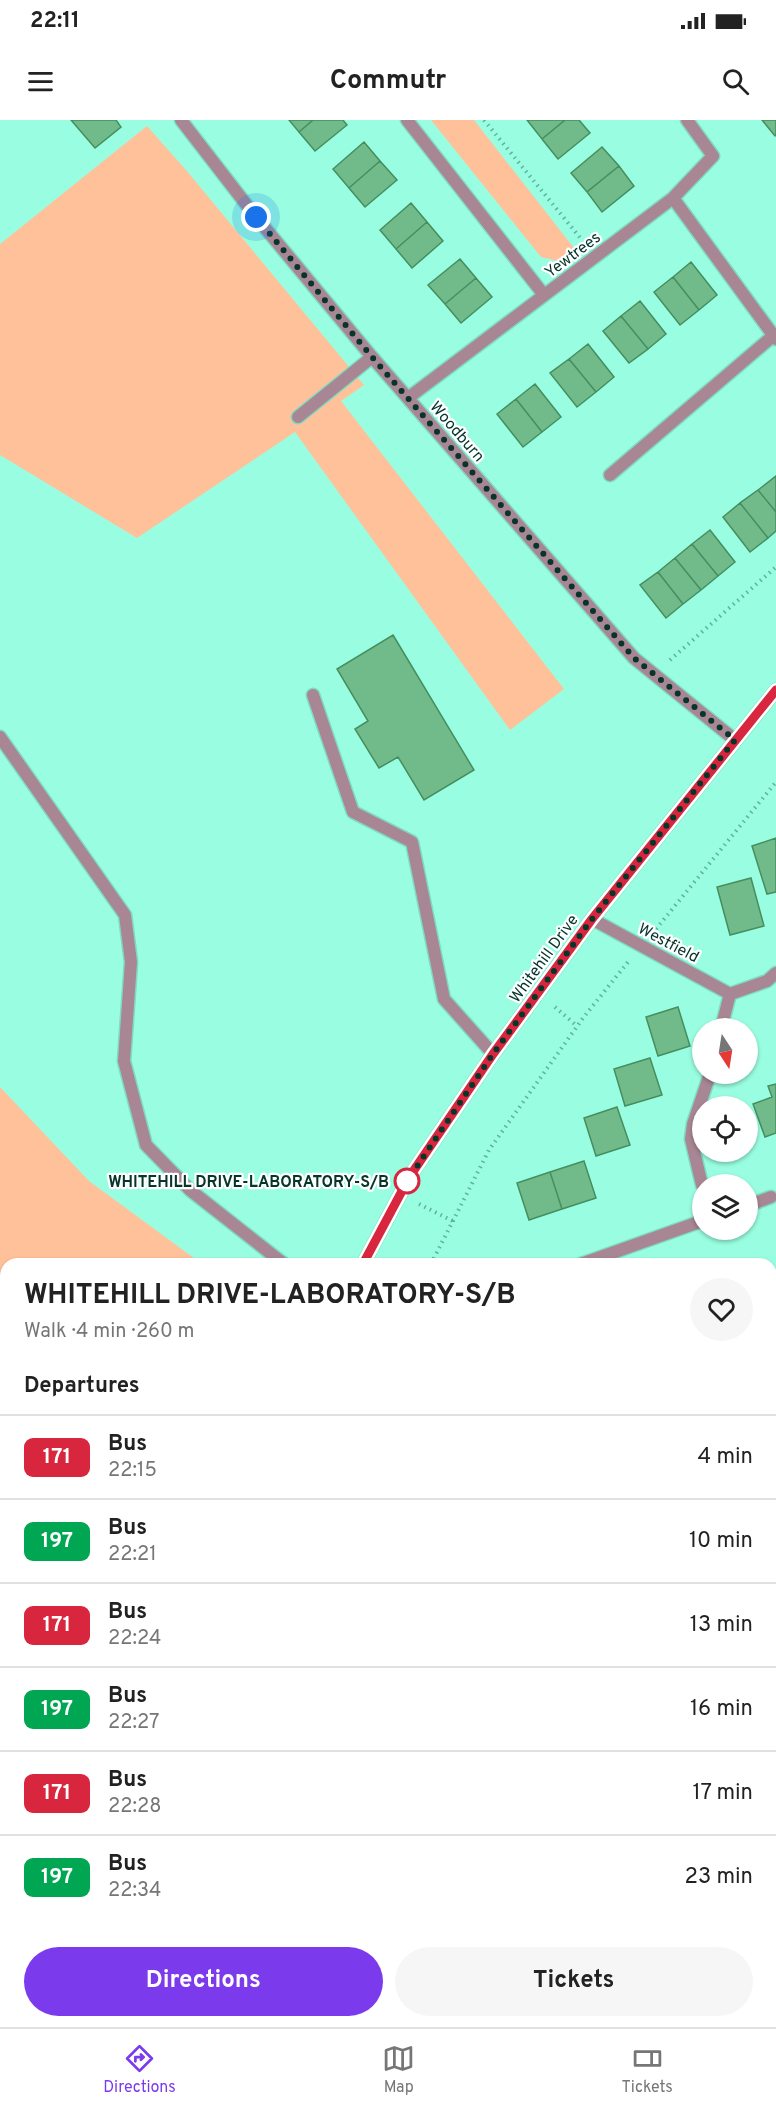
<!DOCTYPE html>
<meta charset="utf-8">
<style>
:root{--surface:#fff;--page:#f6f6f6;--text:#222;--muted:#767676;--line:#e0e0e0;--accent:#7c3aed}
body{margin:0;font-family:Overpass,sans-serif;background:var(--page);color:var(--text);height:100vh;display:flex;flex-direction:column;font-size:22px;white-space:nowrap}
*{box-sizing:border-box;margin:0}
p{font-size:20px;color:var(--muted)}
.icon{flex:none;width:33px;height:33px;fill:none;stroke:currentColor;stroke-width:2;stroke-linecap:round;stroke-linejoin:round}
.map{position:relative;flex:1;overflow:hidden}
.details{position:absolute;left:0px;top:1138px;width:777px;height:770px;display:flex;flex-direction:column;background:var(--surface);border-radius:18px 18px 0 0;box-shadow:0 2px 4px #0004}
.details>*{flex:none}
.badge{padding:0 12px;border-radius:9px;font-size:21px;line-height:39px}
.needle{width:39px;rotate:168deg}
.fabs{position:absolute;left:692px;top:898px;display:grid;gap:12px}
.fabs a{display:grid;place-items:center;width:66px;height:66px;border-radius:50%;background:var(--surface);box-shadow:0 2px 4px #0004;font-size:30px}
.you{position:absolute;width:30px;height:30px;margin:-15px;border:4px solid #fff;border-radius:50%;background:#1a73e8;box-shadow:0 0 0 9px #1a73e833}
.map>.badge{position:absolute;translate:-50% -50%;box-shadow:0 0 0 3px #fff}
h2{padding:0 24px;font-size:22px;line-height:54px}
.round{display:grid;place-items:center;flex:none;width:63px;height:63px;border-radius:32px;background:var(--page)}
.headline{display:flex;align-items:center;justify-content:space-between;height:102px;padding:0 24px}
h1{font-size:28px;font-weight:700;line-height:45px}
.button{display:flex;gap:12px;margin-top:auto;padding:12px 24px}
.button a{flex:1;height:69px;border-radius:36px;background:var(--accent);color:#fff;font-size:24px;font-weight:700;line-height:69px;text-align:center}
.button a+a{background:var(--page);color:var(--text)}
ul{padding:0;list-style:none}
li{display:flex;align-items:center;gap:18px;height:84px;padding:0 24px;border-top:2px solid var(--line)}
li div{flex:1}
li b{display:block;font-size:22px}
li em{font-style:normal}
li .badge{min-width:66px;font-weight:700;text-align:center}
.status{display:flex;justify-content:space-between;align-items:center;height:42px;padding:0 30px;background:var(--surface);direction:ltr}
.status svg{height:16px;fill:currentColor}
header{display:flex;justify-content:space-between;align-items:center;height:78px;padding:0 24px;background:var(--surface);font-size:27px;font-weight:700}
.tab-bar{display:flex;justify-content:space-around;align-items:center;height:84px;border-top:2px solid var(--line);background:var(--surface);font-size:16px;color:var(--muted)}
.tab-bar a{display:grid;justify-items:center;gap:3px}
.tab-bar .current{color:var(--accent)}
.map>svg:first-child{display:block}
.green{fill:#ffc199}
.building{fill:#71bb8a;stroke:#458e60;stroke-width:1.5}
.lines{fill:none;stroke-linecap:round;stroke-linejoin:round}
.lane-casing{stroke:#7fdac0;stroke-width:15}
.street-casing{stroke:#7fdac0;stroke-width:15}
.secondary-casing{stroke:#7fdac0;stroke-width:15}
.path{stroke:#61b29c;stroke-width:4;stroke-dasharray:1.5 4.5;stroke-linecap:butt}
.lane{stroke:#a98693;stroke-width:12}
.street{stroke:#a98693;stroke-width:12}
.secondary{stroke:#89576b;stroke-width:12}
.line-casing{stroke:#fff;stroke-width:14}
.line{stroke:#d7263d;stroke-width:9}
.walk{stroke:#06352b;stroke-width:6;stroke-dasharray:0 10.8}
.stop-dot{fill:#fff;stroke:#d7263d;stroke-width:3}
.labels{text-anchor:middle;stroke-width:4.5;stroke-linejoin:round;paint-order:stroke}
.street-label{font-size:16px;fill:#06352b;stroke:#fff}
.stop-label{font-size:16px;font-weight:bold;fill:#06352b;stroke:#fff;text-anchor:end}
</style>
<div class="status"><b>22:11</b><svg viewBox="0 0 49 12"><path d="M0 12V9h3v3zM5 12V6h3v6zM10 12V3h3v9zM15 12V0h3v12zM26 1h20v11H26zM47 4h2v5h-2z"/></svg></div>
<header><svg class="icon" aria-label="menu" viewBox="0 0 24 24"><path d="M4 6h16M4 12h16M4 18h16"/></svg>Commutr<svg class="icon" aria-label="search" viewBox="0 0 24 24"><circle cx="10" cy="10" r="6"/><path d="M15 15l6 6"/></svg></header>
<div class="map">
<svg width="776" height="1907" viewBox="0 0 776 1907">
<rect width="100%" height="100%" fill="#99fee1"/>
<path class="green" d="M431 0H474L577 132 558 141 541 137Z
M147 6 186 50 364 265 341 281 564 569 510 610 295 312 137 418 0 335V124Z
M0 967 89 1061 202 1144H6V1902H180L181 1907H0Z"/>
<path class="building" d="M71 0H116L121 7 95 28Z
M289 0H313L299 12Z
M313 0H343L347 5 315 31 299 12Z
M527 0H565L542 19Z
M565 0H579L590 13 558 39 542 19Z
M762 0H776V15L775 16Z
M364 22 380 41 349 68 333 49Z
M602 27 619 46 587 72 571 53Z
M380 41 397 60 365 87 349 68Z
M619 46 634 66 602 92 587 72Z
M411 83 427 102 396 129 380 110Z
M427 102 443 121 412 148 396 129Z
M460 139 476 158 445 184 428 165Z
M691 142 717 175 699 190 673 157Z
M673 157 699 190 680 205 654 172Z
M476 158 492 177 461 203 445 184Z
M640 181 666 214 648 229 621 196Z
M621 196 648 229 629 243 603 211Z
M588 224 614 257 596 272 569 239Z
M569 239 596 272 577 287 550 253Z
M535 264 561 297 542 312 516 279Z
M516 279 542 312 523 327 497 294Z
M776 356V392L758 370Z
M758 370 776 392V411L768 418 740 383Z
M740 383 768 418 750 432 723 397Z
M710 410 735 442 718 456 692 424Z
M692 424 718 456 701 470 675 438Z
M675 438 701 470 683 484 658 452Z
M658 452 683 484 666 498 640 465Z
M393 515 474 650 424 680 398 637 379 648 355 609 368 601 337 549Z
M776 718V772L767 774 752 726Z
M751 758 764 806 730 815 717 767Z
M678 887 690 926 658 936 646 897Z
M650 938 662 975 625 986 614 949Z
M776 964V1013L765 1017 753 984 772 977 768 966Z
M617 987 630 1025 596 1036 584 998Z
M584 1041 596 1078 562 1089 550 1052Z
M550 1052 562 1089 529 1100 517 1063Z
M776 1161V1213L771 1215V1162Z
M771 1877 776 1892V1905L747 1907 746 1902H771Z
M614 1902H650L651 1907H616Z
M650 1902H685L687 1907H651Z
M712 1902H746L747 1907H713Z"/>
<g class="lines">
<g class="lane-casing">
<path id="lane" d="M298 297 372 237
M313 575 353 692 412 722 444 879 493 934
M0 617 125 795 131 842 124 941 146 1025 190 1070 284 1144"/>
</g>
<g class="street-casing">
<path id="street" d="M181 0 256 97 372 237 634 538 735 620
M407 0 544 175
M673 78 776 219
M408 278 673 78 713 36 687 0
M610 355 773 216
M592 799 730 874 767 861 776 853
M721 909 730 874
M702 1065 691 1019 693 1004 710 954
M747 1086 771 1077
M581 1144 702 1101
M771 1433 776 1431
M771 1774 776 1772
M420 1902V1907"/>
</g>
<g class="secondary-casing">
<path id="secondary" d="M363 1144 410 1056 493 934 592 799 776 570
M221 1902 222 1907"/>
</g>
<path class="path" d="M484 0 582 120
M670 540 776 447
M656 809 776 662
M555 887 577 906
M419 1084 453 1101
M431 1144 489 1030 583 898 628 842
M771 1284 776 1282
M771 1590 776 1588
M771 1629 776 1627
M771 1703 776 1714
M281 1902 282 1907
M570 1902 571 1907"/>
<use href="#lane" class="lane"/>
<use href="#street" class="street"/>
<use href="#secondary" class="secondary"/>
</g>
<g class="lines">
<g class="line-casing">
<path id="line" d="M363 1144 410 1056 493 934 592 799 776 570"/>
</g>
<use href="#line" class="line"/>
<path class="walk" d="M256 97 372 237 634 538 735 620 592 799 493 934 407 1061"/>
</g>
<circle class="stop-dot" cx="407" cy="1061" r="12"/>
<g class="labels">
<g class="street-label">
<text transform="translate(572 134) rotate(-37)" y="6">Yewtrees</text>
<text transform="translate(458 311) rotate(49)" y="6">Woodburn</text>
<text transform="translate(669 822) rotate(28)" y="6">Westfield</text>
<text transform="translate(543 838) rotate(-54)" y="6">Whitehill Drive</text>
</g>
<g class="stop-label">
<text x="389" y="1067">WHITEHILL DRIVE-LABORATORY-S/B</text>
</g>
</g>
</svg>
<div class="fabs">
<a><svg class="needle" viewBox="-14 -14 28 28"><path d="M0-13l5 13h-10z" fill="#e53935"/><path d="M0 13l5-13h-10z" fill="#767676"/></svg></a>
<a><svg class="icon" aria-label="locate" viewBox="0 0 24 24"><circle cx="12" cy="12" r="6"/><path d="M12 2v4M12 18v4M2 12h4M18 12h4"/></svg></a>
<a><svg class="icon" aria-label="layers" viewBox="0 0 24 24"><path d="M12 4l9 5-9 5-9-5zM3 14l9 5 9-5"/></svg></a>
</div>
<div class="you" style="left:256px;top:97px"></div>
<section class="details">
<div class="headline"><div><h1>WHITEHILL DRIVE-LABORATORY-S/B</h1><p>Walk · 4 min · 260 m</p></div><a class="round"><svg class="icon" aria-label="heart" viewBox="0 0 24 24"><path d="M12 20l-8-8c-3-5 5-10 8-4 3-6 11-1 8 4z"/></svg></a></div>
<h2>Departures</h2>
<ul>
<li><span class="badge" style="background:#d7263d;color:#fff">171</span><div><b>Bus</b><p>22:15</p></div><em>4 min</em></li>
<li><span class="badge" style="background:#00a651;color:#fff">197</span><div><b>Bus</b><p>22:21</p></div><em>10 min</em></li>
<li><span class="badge" style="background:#d7263d;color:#fff">171</span><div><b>Bus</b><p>22:24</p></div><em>13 min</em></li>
<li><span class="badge" style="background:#00a651;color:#fff">197</span><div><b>Bus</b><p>22:27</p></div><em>16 min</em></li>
<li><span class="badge" style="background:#d7263d;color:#fff">171</span><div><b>Bus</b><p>22:28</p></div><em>17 min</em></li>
<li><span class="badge" style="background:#00a651;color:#fff">197</span><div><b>Bus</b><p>22:34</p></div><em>23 min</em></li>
</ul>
<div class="button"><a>Directions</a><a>Tickets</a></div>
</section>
</div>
<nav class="tab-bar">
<a class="current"><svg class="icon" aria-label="directions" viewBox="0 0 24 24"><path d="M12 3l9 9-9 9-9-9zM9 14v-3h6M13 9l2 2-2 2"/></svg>Directions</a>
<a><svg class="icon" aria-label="map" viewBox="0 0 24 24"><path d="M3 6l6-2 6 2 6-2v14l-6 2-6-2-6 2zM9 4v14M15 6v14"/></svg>Map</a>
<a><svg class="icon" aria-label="tickets" viewBox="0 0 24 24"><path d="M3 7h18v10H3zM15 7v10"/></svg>Tickets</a>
</nav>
